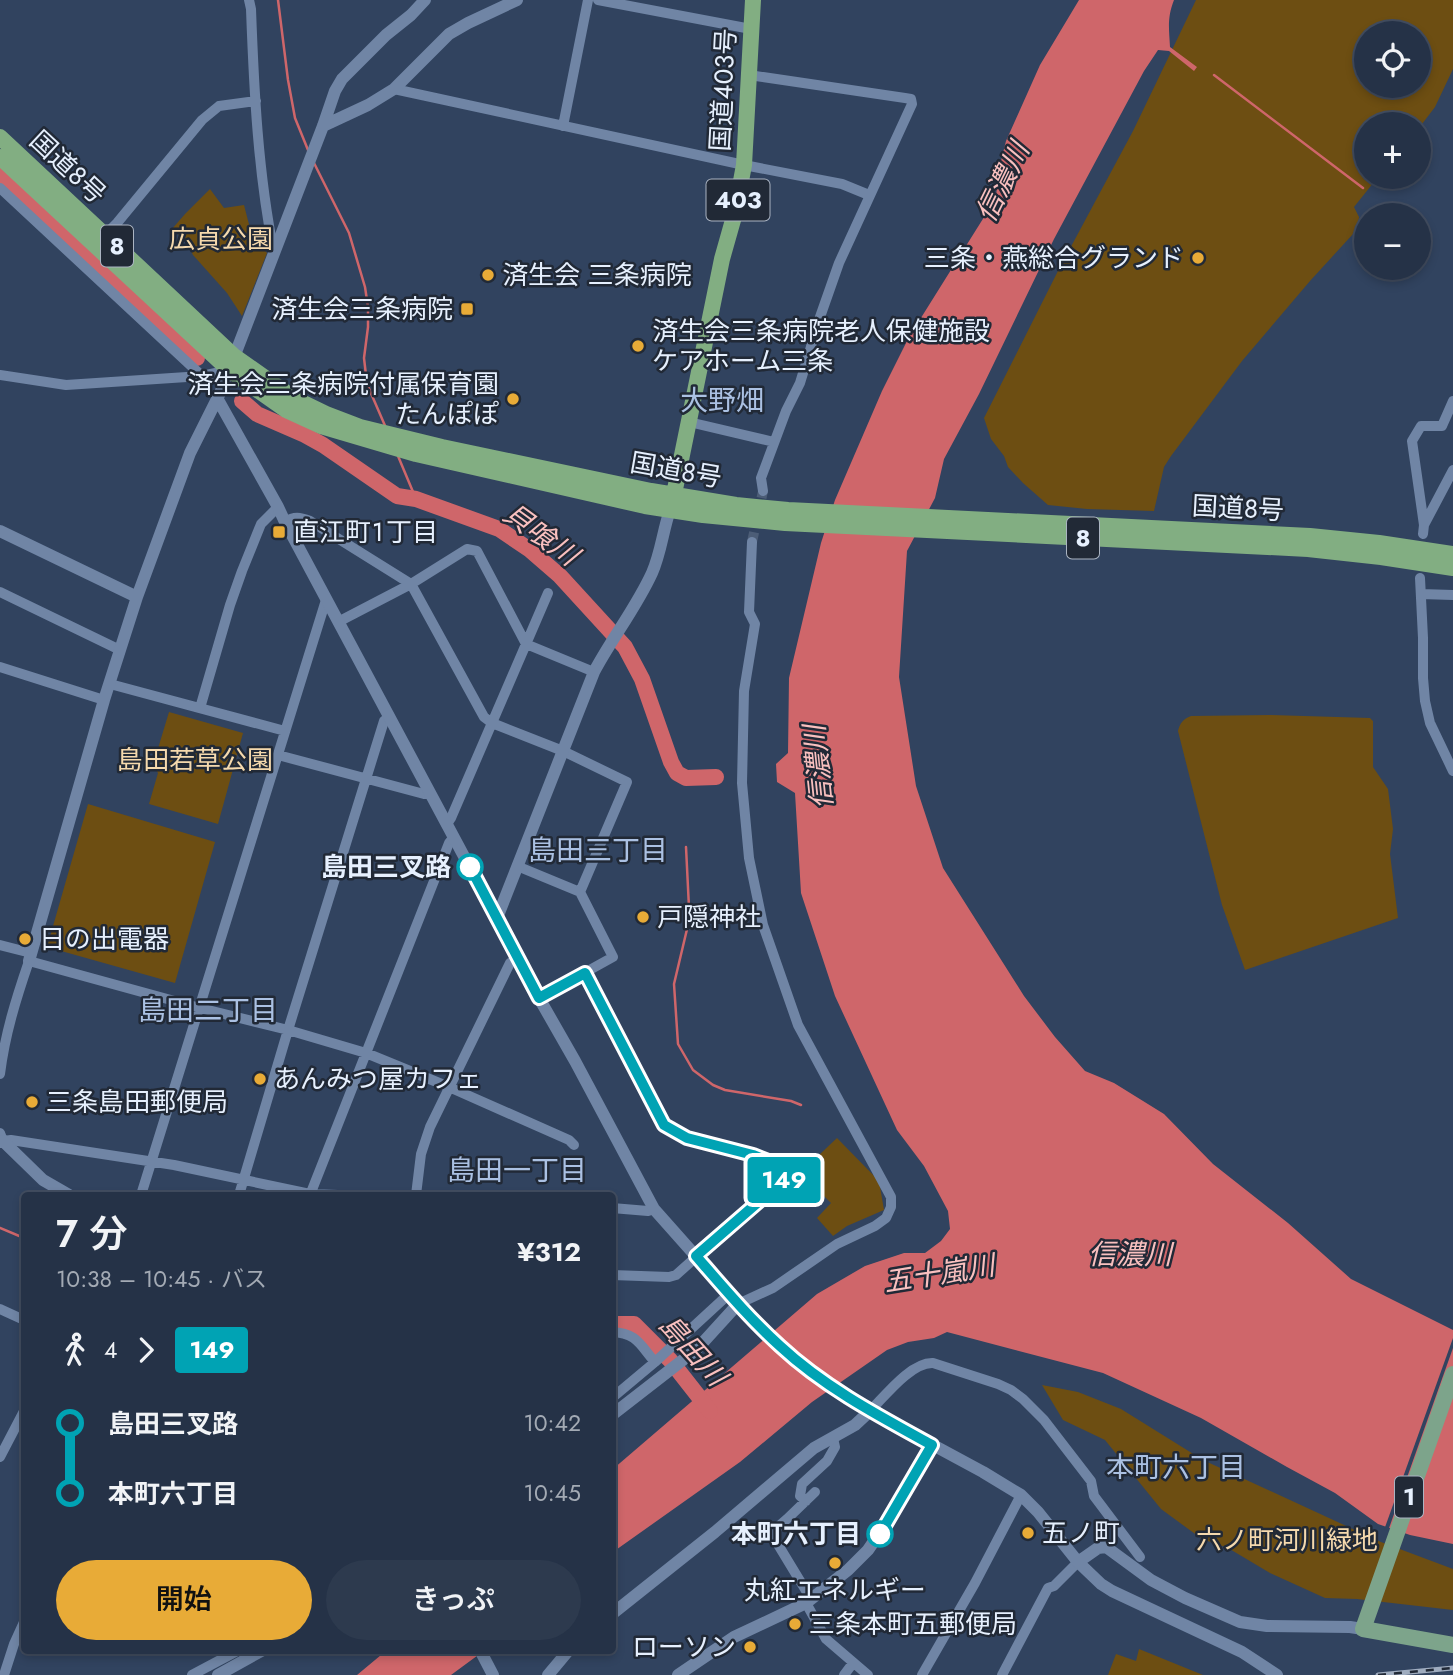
<!DOCTYPE html>
<html lang="ja">
<meta charset="utf-8">
<style>
:root{--surface:#253247;--page:#2d3a4e;--text:#f1f3f6;--muted:#a3aab4;--line:#424d60;--accent:#e8ab37}
body{margin:0;font-family:Jost,"Noto Sans JP",sans-serif;background:var(--page);color:var(--text);height:100vh;display:flex;flex-direction:column;font-size:26px;white-space:nowrap}
*{box-sizing:border-box;margin:0}
p{font-size:23px;color:var(--muted)}
.icon{flex:none;width:38px;height:38px;fill:none;stroke:currentColor;stroke-width:2;stroke-linecap:round;stroke-linejoin:round}
.map{position:relative;flex:1;overflow:hidden}
.sheet{position:absolute;left:21px;top:1192px;width:595px;height:462px;display:flex;flex-direction:column;background:var(--surface);border-radius:7px;box-shadow:0 4px 10px #0003,0 0 0 2px var(--line)}
.sheet>*{flex:none}
.badge{padding:0 14px;border-radius:5px;font-size:24px;line-height:46px}
.buttons{position:absolute;left:1354px;top:21px;display:grid;gap:14px}
.buttons a{display:grid;place-items:center;width:77px;height:77px;border-radius:50%;background:var(--surface);box-shadow:0 4px 10px #0003,0 0 0 2px var(--line);font-size:35px}
.map>.badge{position:absolute;translate:-50% -50%;box-shadow:0 0 0 4px #fff}
.legs{display:flex;align-items:center;gap:10px;height:77px;padding:0 35px;font-size:23px}
.legs p{margin-inline-start:auto}
.overview{display:flex;align-items:center;justify-content:space-between;height:119px;padding:0 35px}
h1{font-size:38px;font-weight:600;line-height:52px}
.action{display:flex;gap:14px;margin-top:auto;padding:14px 35px}
.action a{flex:1;height:80px;border-radius:42px;background:var(--accent);color:#111;font-size:28px;font-weight:600;line-height:80px;text-align:center}
.action a+a{background:var(--page);color:var(--text)}
ul{padding:0 35px;list-style:none}
li{display:flex;align-items:center;gap:24px;height:70px;font-size:26px}
li i{display:grid;place-items:center;width:10px;height:100%;margin:0 9px;background:currentColor}
li i::after{content:'';width:18px;height:18px;margin:-9px;border:5px solid;border-radius:50%;background:var(--surface)}
li p{margin-inline-start:auto}
li:first-child i{background:linear-gradient(#0000 50%,currentColor 0)}
li:last-child i{background:linear-gradient(currentColor 50%,#0000 0)}
.map>svg:first-child{display:block}
.green{fill:#6d4e12;fill-rule:evenodd}
.water{fill:#cf666a}
.pier{fill:#31435f}
.lines{fill:none;stroke-linecap:round;stroke-linejoin:round}
.stream{stroke:#cf666a;stroke-width:2.5}
.river{stroke:#cf666a;stroke-width:16}
.minor-tunnel{stroke:#4c5d77;stroke-width:10;stroke-dasharray:10 5;stroke-linecap:butt}
.minor{stroke:#7085a5;stroke-width:10}
.tertiary{stroke:#7085a5;stroke-width:12}
.primary{stroke:#7da48b;stroke-width:16}
.trunk{stroke:#82ae82;stroke-width:16}
.rail-casing{stroke:#9facbf;stroke-width:5}
.rail{stroke:#212936;stroke-width:2.5;stroke-dasharray:8;stroke-linecap:butt}
.line-1-casing{stroke:#fff;stroke-width:16}
.line-1{stroke:#00a3b4;stroke-width:10}
.poi-dot{fill:#e8ab37;stroke:#212936;stroke-width:2.5}
.stop-1-dot{fill:#fff;stroke:#00a3b4;stroke-width:3.5}
.labels{text-anchor:middle;stroke-width:5;stroke-linejoin:round;paint-order:stroke}
.shield{fill:#212936;stroke:#abb4c2;stroke-width:2}
.shield-label{font-size:24px;font-weight:bold;fill:#e6f0fe}
.street-label{font-size:26px;fill:#e6f0fe;stroke:#212936}
.park-label{font-size:26px;fill:#f5d9ad;stroke:#212936}
.poi-label{font-size:26px;fill:#e6f0fe;stroke:#212936;text-anchor:start}
.stop-label{font-size:26px;font-weight:bold;fill:#e6f0fe;stroke:#212936;text-anchor:end}
.water-label{font-size:28px;font-style:italic;fill:#f9c0bf;stroke:#212936}
.neighbourhood-label{font-size:28px;fill:#abc1e3;stroke:#212936}
</style>
<div class="map">
<svg width="1453" height="1675" viewBox="0 0 1453 1675">
<rect width="100%" height="100%" fill="#31435f"/>
<path class="green" d="M1196 0H1453V69L1435 107 1419 128V124H1367V177H1378L1354 207 1359 217 1358 226 1353 234 1310 281 1242 361 1171 456 1164 467 1154 511 1087 509 1048 505 1023 483 1008 467 1004 456 991 439 984 418 1059 269 1133 131ZM1367 33H1419V86H1367Z
M210 189 224 208 244 205 252 236 267 253 242 316 227 293 193 255 186 241 172 229 185 214Z
M169 712 243 733 218 824 149 804 158 773 153 765Z
M1271 715 1370 718 1373 721V767L1388 789 1393 829 1390 854 1398 918 1245 970 1222 905 1178 731C1180 723 1183 719 1191 716Z
M88 804 215 842 175 983 47 947Z
M837 1138 879 1181 884 1210 847 1226 833 1236 817 1218 831 1203 820 1192 798 1175Z
M1042 1385 1078 1392 1121 1409 1203 1460 1381 1542 1453 1569V1610L1357 1599 1325 1598 1270 1573 1228 1548 1202 1539 1161 1509 1105 1440 1063 1420Z
M1139 1649 1203 1675H1108L1116 1654 1136 1661Z"/>
<path class="water" d="M1079 0H1174C1167 18 1169 28 1170 47L1197 67 1194 71 1169 51 1158 50 1144 71 1054 239 979 394 944 459 935 498 907 551 899 677 916 786 943 868 1024 996 1055 1037 1085 1071 1114 1083 1164 1114 1213 1164 1288 1223 1351 1279 1453 1330V1544L1410 1535 1378 1524 1335 1493 1287 1467 1201 1418 1103 1373 947 1332 934 1338 908 1342 887 1350 812 1402 740 1462 613 1552V1469L817 1294 865 1266 904 1253H925L941 1241 950 1229 948 1211 924 1166 897 1130 835 996 801 893 795 793 777 782 776 764 788 753 789 678 821 543 835 500 882 391 909 337 996 198 998 173 1006 141 1040 65Z
M387 1650H485L451 1675H357Z"/>
<path class="pier" d="M1453 1338V1348L1388 1531 1384 1530Z"/>
<g class="lines">
<path class="stream" d="M278 0 288 80 295 118 308 150
M1214 75 1363 188
M314 163 349 233 365 287 368 307V327L364 358 367 384 386 428
M398 456 416 499
M686 847 689 908 688 925 674 984 678 1044 693 1070 713 1085 725 1090 791 1101 801 1105
M0 1228 24 1238"/>
<path class="river" d="M0 174 197 358
M242 401 257 414 305 435 323 445 397 496 416 499 499 529 530 550 560 576 625 647 642 679 671 762 677 773 686 778 716 777
M612 1324H634L670 1360 710 1411"/>
<path class="minor-tunnel" d="M752 542 763 491"/>
<path class="minor" d="M249 0 251 9C254 91 258 173 274 253
M598 0 751 29
M749 75 905 98 911 99 912 104 839 263 820 317 800 383 786 411 761 478 763 491
M394 89 744 165 842 184 869 195
M563 126 588 0
M0 188 202 376
M105 235 117 223 202 120 219 106 256 101
M0 375 66 385 202 376 229 370
M689 422 774 442
M285 522C294 516 300 517 310 521L411 584 484 717 492 723 563 751 627 782 580 892
M1424 525 1453 470
M1423 534 1424 525 1412 441 1421 426H1442L1453 401
M1420 578 1423 638V678L1425 701 1430 723 1453 771
M0 592 120 650
M1421 594 1453 595
M338 622 411 584 467 549 477 551 526 644 594 672
M0 667 104 700
M110 684 285 731
M200 708 230 605 242 571 261 524 278 507
M278 755 424 794H431
M447 824 451 818 548 593
M517 866 580 892 613 957 539 998
M0 945 31 953
M585 973 664 1126 687 1138 753 1155 794 1171
M0 1074C5 1034 16 999 29 961L200 1008 288 1030 366 1053 449 1087 569 1140 574 1145
M0 1133 3 1141 11 1140 174 1165 310 1194 338 1195
M141 1195 326 600
M239 1195 288 1030 384 721 389 717
M310 1195 449 843 454 837
M416 1195 421 1154 430 1127 510 963 518 957
M612 1208 648 1211 654 1209
M612 1275 669 1277 676 1275 805 1160
M738 1304 773 1288 837 1244 875 1226 886 1218 891 1207V1197L798 1025 763 925 749 858 742 783 744 691 755 624 749 612 752 542
M0 1309 24 1320
M612 1332C637 1333 640 1345 655 1362
M612 1398 655 1362 730 1293
M870 1411C885 1396 911 1362 933 1363L998 1384 1011 1390 1023 1399 1044 1420 1091 1481 1094 1496 1140 1557
M0 1457 24 1411
M806 1501 800 1496 802 1484 827 1461 835 1447 833 1438
M811 1599 771 1533 787 1519 815 1492
M806 1603 826 1639 868 1675
M4 1675 14 1644 24 1622
M192 1675 239 1650
M844 1675 853 1663
M922 1675 975 1583 1021 1495
M1002 1675 1048 1588 1054 1586 1078 1562"/>
<path class="tertiary" d="M323 126 368 105 394 89 449 34 468 23 517 0
M217 398 278 507 285 522 497 918 539 998 575 1061 654 1209 749 1316 779 1346 801 1364 825 1382 870 1411 983 1472 1021 1495 1038 1512 1078 1562 1101 1584 1112 1591 1242 1652 1277 1675
M0 531 137 597
M497 918 594 672C612 638 636 608 652 573 661 553 663 530 670 510
M29 961 104 700 137 597 190 453 221 391 323 126 335 91 342 79 386 35 411 15 425 0
M0 1142 3 1141 43 1180 69 1195
M612 1415 697 1349 738 1304
M1078 1562 1098 1548 1106 1547 1151 1580 1185 1598 1240 1622 1267 1626 1350 1627 1363 1629
M612 1614 715 1532 814 1448 855 1425 870 1411
M480 1650 493 1675
M218 1675 263 1650
M548 1675 569 1650
M678 1675 734 1637 806 1603 848 1570 868 1550 883 1528 932 1445"/>
<path class="primary" d="M1453 1374 1363 1629 1453 1645"/>
<path class="trunk" d="M0 137 234 356 295 399 326 414 360 427 442 447 651 491 736 505 788 510 1310 536 1379 543 1453 554
M0 157 229 370 286 410 321 426 416 454 645 506 703 515 785 523 1308 549 1381 557 1453 568
M672 504 722 259 735 213 744 165 753 0"/>
<g class="rail-casing">
<path id="rail" d="M1378 1675 1453 1668"/>
</g>
<use href="#rail" class="rail"/>
</g>
<g class="lines">
<g class="line-1-casing">
<path id="line-1" d="M470 867 539 998 585 973 664 1125 687 1138 753 1155 794 1171 696 1256C723 1287 750 1319 780 1346 824 1387 879 1416 932 1445L880 1534"/>
</g>
<use href="#line-1" class="line-1"/>
</g>
<g class="poi-dot">
<circle cx="1198" cy="258" r="7"/>
<circle cx="488" cy="275" r="7"/>
<rect x="460" y="302" width="14" height="14" rx="3.5"/>
<circle cx="638" cy="346" r="7"/>
<circle cx="513" cy="399" r="7"/>
<rect x="272" y="525" width="14" height="14" rx="3.5"/>
<circle cx="643" cy="917" r="7"/>
<circle cx="25" cy="939" r="7"/>
<circle cx="260" cy="1079" r="7"/>
<circle cx="32" cy="1102" r="7"/>
<circle cx="1028" cy="1533" r="7"/>
<circle cx="835" cy="1563" r="7"/>
<circle cx="795" cy="1624" r="7"/>
<circle cx="750" cy="1647" r="7"/>
</g>
<g class="stop-1-dot">
<circle cx="470" cy="867" r="12"/>
<circle cx="880" cy="1534" r="12"/>
</g>
<g class="labels">
<g class="shield">
<rect x="706.5" y="179.5" width="63" height="41" rx="5"/>
<rect x="101" y="225.5" width="32" height="41" rx="5"/>
<rect x="1067" y="517.5" width="32" height="41" rx="5"/>
<rect x="1395" y="1476.5" width="28" height="41" rx="5"/>
</g>
<g class="shield-label">
<text x="738" y="208">403</text>
<text x="117" y="254">8</text>
<text x="1083" y="546">8</text>
<text x="1409" y="1505">1</text>
</g>
<g class="street-label">
<text transform="translate(723 90) rotate(-87)" y="9">国道403号</text>
<text transform="translate(68 167) rotate(43)" y="9">国道8号</text>
<text transform="translate(676 470) rotate(10)" y="9">国道8号</text>
<text transform="translate(1238 508) rotate(3)" y="9">国道8号</text>
</g>
<g class="park-label">
<text x="221" y="248">広貞公園</text>
<text x="195" y="769">島田若草公園</text>
<text x="1287" y="1549">六ノ町河川緑地</text>
</g>
<g class="poi-label">
<text x="1184" y="267" text-anchor="end">三条・燕総合グランド</text>
<text x="502" y="284">済生会 三条病院</text>
<text x="453" y="318" text-anchor="end">済生会三条病院</text>
<text x="652" y="340">済生会三条病院老人保健施設<tspan x="652" dy="30">ケアホーム三条</tspan></text>
<text x="499" y="393" text-anchor="end">済生会三条病院付属保育園<tspan x="499" dy="30">たんぽぽ</tspan></text>
<text x="293" y="541">直江町１丁目</text>
<text x="657" y="926">戸隠神社</text>
<text x="39" y="948">日の出電器</text>
<text x="274" y="1088">あんみつ屋カフェ</text>
<text x="46" y="1111">三条島田郵便局</text>
<text x="1042" y="1542">五ノ町</text>
<text x="835" y="1599" text-anchor="middle">丸紅エネルギー</text>
<text x="809" y="1633">三条本町五郵便局</text>
<text x="736" y="1656" text-anchor="end">ローソン</text>
</g>
<g class="stop-label">
<text x="451" y="876">島田三叉路</text>
<text x="861" y="1543">本町六丁目</text>
</g>
<g class="water-label">
<text transform="translate(1002 182) rotate(-64)" y="10">信濃川</text>
<text transform="translate(541 534) rotate(36)" y="10">貝喰川</text>
<text transform="translate(818 767) rotate(-96)" y="10">信濃川</text>
<text x="1130" y="1264">信濃川</text>
<text transform="translate(939 1273) rotate(-9)" y="10">五十嵐川</text>
<text transform="translate(693 1350) rotate(48)" y="10">島田川</text>
</g>
<g class="neighbourhood-label">
<text x="722" y="410">大野畑</text>
<text x="598" y="860">島田三丁目</text>
<text x="208" y="1020">島田二丁目</text>
<text x="517" y="1180">島田一丁目</text>
<text x="1176" y="1477">本町六丁目</text>
</g>
</g>
</svg>
<div class="buttons">
<a><svg class="icon" aria-label="locate" viewBox="0 0 24 24"><circle cx="12" cy="12" r="6"/><path d="M12 2v4M12 18v4M2 12h4M18 12h4"/></svg></a>
<a>+</a>
<a>−</a>
</div>
<b class="badge" style="left:784px;top:1180px;background:#00a3b4;color:#fff">149</b>
<section class="sheet">
<div class="overview"><div><h1>7 分</h1><p>10:38 – 10:45 · バス</p></div><b>¥312</b></div>
<div class="legs"><svg class="icon" aria-label="walk" viewBox="0 0 24 24"><circle cx="13" cy="4" r="2"/><path d="M13 8l-2 6 4 7M11 14l-3 7M7 12l3-4h3l4 4"/></svg>4<svg class="icon" aria-label="forward" viewBox="0 0 24 24"><path d="M9 5l7 7-7 7"/></svg><b class="badge" style="background:#00a3b4;color:#fff">149</b></div>
<ul>
<li><i style="color:#00a3b4"></i><b>島田三叉路</b><p>10:42</p></li>
<li><i style="color:#00a3b4"></i><b>本町六丁目</b><p>10:45</p></li>
</ul>
<div class="action"><a>開始</a><a>きっぷ</a></div>
</section>
</div>
